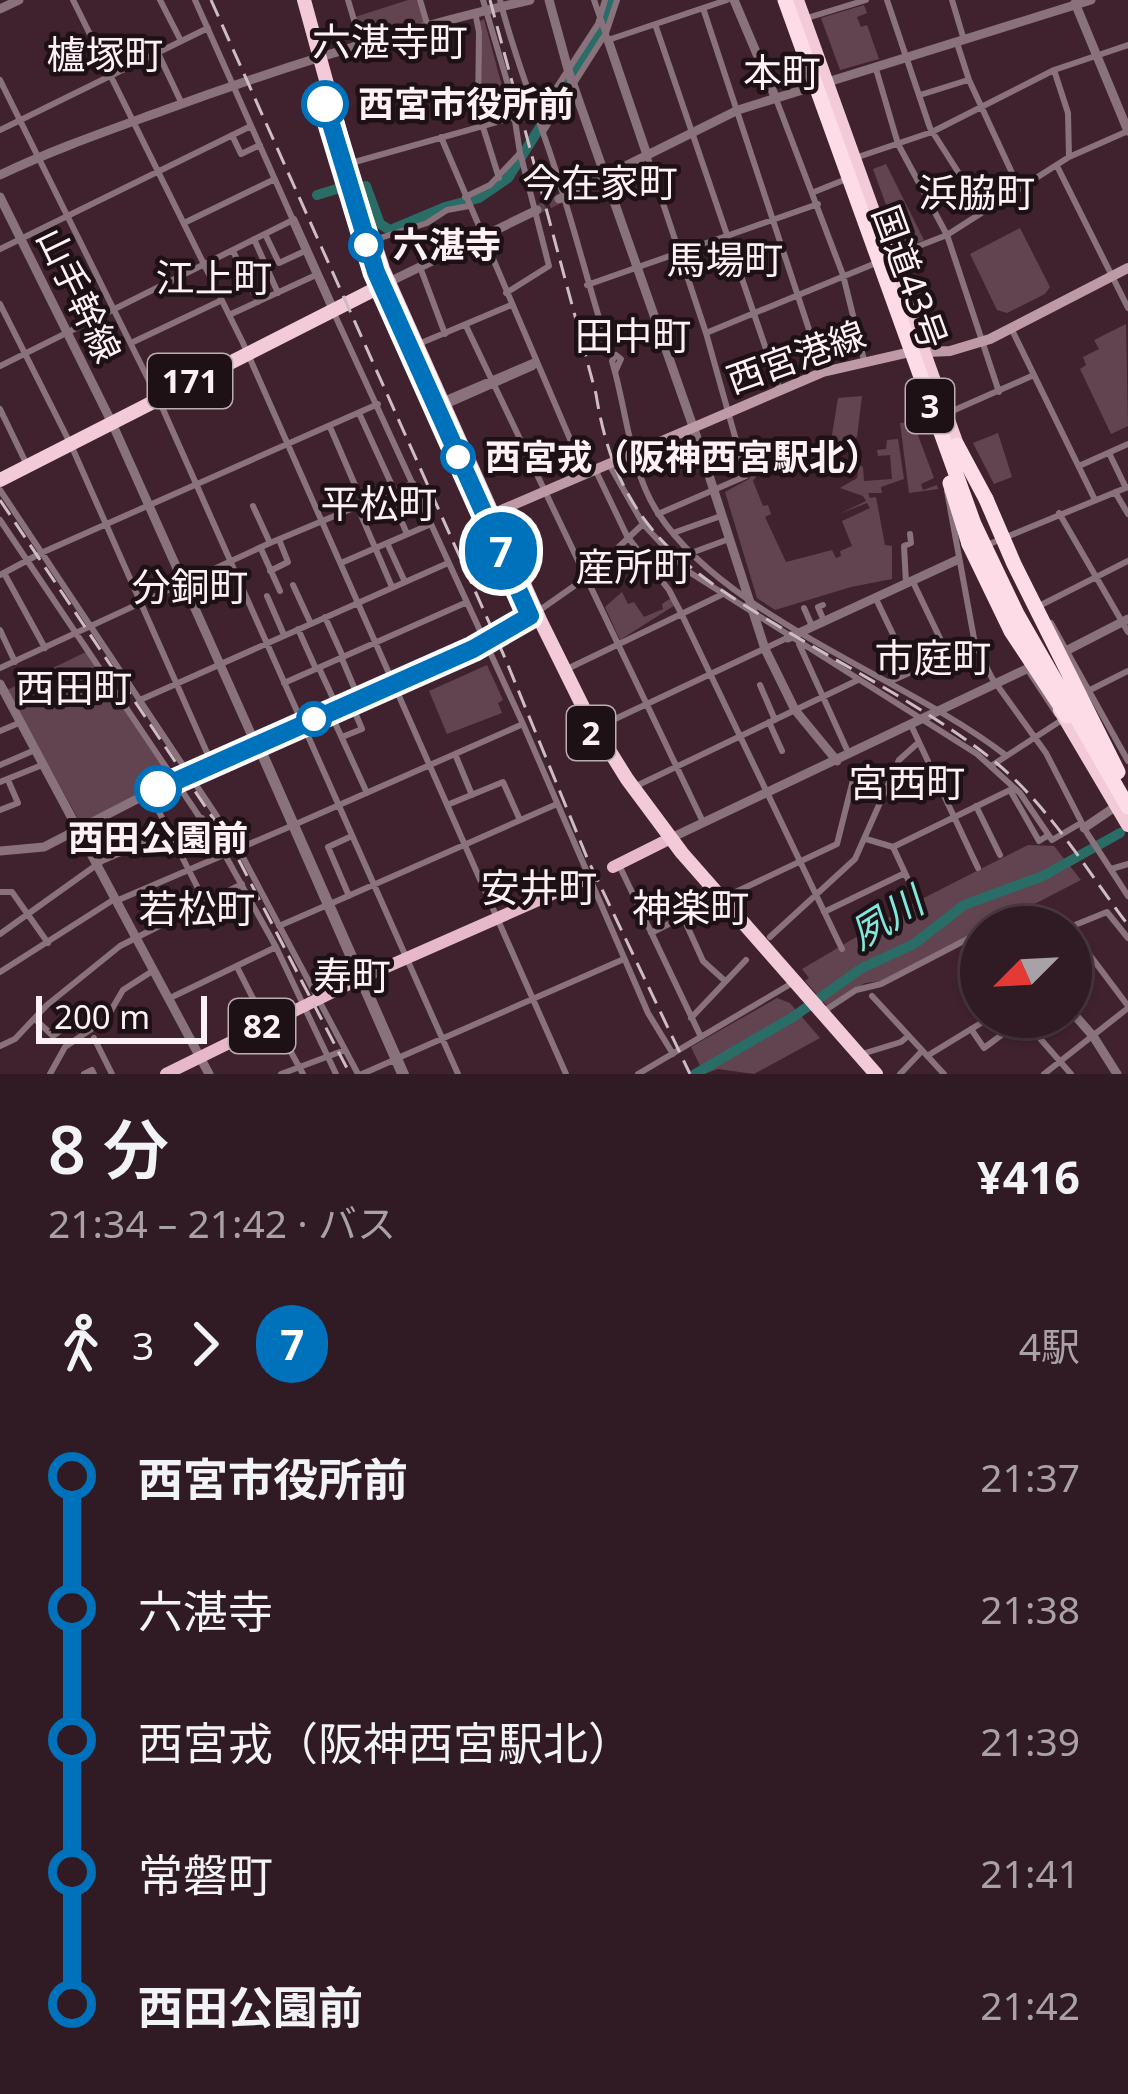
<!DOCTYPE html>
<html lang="ja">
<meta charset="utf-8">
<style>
:root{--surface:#301a23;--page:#3c2730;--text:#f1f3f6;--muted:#a8a1a6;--line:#4b3841}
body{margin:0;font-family:"Noto Sans","Noto Sans JP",sans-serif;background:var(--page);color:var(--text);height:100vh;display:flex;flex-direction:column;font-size:45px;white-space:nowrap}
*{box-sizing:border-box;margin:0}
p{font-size:39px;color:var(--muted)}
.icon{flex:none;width:66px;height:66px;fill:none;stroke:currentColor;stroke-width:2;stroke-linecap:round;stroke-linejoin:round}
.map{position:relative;height:1074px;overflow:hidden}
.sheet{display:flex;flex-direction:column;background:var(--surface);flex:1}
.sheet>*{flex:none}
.badge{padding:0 24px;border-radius:39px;font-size:42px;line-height:78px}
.needle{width:78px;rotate:246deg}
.controls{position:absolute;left:960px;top:906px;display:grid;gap:24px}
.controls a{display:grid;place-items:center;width:132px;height:132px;border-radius:50%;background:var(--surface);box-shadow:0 3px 9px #0004,0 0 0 3px var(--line);font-size:60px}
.scale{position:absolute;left:36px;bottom:30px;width:171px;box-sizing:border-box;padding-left:12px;border:6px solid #fef1f6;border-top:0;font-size:33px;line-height:42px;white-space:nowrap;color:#fef1f6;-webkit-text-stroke:9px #1e1116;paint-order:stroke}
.map>.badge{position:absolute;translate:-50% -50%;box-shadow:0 0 0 6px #fff}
.legs{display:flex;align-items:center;gap:18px;height:132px;padding:0 48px;font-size:39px}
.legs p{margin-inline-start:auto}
.headline{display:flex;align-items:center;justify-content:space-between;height:204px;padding:0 48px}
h1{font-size:66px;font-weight:600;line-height:90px}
ul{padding:0 48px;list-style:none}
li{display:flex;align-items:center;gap:42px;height:132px;font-size:45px}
li i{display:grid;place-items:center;width:18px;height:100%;margin:0 15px;background:currentColor}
li i::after{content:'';width:30px;height:30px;margin:-15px;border:9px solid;border-radius:50%;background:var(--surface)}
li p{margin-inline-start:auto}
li:first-child i{background:linear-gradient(#0000 50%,currentColor 0)}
li:last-child i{background:linear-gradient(currentColor 50%,#0000 0)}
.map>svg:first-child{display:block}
.green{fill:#624450}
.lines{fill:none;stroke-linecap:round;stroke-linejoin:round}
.river{stroke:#296d66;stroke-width:10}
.tertiary-tunnel{stroke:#5c414d;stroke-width:9;stroke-dasharray:9 4.5;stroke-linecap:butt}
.minor{stroke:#89727b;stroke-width:6}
.tertiary{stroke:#89727b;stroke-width:9}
.secondary{stroke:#be9aa7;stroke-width:10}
.primary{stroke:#e7b8c9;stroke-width:12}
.trunk{stroke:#f2cad8;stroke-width:14}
.motorway{stroke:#fddbe7;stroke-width:15}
.rail{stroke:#cdbcc3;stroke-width:3;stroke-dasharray:18 9;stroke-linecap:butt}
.motorway-bridge{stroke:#fddbe7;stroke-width:15}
.line-1-casing{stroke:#fff;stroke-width:27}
.line-1{stroke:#0072bc;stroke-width:18}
.stop-1-dot{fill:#fff;stroke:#0072bc;stroke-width:6}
.labels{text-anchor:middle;stroke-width:9;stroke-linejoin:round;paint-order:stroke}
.shield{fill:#1e1116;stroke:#bbaeb3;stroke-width:3}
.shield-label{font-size:33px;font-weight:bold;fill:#fef1f6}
.stop-label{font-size:36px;font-weight:bold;fill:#fef1f6;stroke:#1e1116;text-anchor:start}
.street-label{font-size:36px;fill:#fef1f6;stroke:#1e1116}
.neighbourhood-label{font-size:39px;fill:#fef1f6;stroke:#1e1116}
.water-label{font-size:39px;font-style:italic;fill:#80e8dc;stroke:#1e1116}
</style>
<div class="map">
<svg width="1128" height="1074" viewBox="0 0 1128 1074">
<rect width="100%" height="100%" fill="#40222f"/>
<path class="green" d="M408 0H417L424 22 357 41 355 17Z
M864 5 867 13 857 17 861 27 867 25 879 59 840 70 821 18Z
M484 19 510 116 485 123 480 113V21Z
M886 164 924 240 902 249 873 169Z
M1020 228 1050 287 1045 294 1007 313 997 310 970 254Z
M1126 324 1128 426 1111 434 1080 369 1086 365 1083 357 1099 349 1094 340Z
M862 396 857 437 834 452 830 447 838 398Z
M913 422 934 478 921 484 923 490 937 485 938 489 909 493 900 423Z
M998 433 1012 477 994 484 973 443Z
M898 439 904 479 881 487 882 493H868L870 498 876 497 885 545 892 546V579L851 587 775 610 757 598 725 492 749 479 743 445 760 471 753 481 763 506 768 505 771 514 765 517 786 562 832 550 836 558 841 556 840 551 852 546 842 521 870 508 867 503 839 514 866 501 863 496 840 488 857 478 859 465 863 467 864 481 892 479 890 455 878 456 877 450 886 449 887 440Z
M622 592 628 604 634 602 644 617 663 609 662 604 671 598 675 605 620 640 605 607Z
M86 652 171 777 81 824 7 690Z
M487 665 503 700 498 703 502 713 447 734 429 691Z
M1028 845 1054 846 1081 880 990 927H981V932L882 981 865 983 828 1007 805 981 809 978 802 969 914 903Z
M777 998 790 1003 820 1038 754 1074 718 1069 704 1074 691 1047Z"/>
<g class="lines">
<path class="river" d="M366 186 380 224 390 230 445 207 479 198 508 178 600 32 611 0
M317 195 340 188
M695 1074 793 1017 862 968 914 944 964 905 1043 876 1120 833"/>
<path class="tertiary-tunnel" d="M537 210 559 199"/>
<path class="minor" d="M73 0 243 343 566 1074
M160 0 181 41
M348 0 357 30 356 48
M420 0 428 27
M500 0C513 52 532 100 549 150 570 212 586 276 605 338L612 339V332L602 329
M594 0 608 40 727 0
M887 0 930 128 983 211
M952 0 964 40
M703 8 823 372
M475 12 479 32 478 111 499 178
M807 18 866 0
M655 24 780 390
M957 43 969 80 1019 188
M158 53 182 104
M876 69 898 144 947 235 999 392
M1054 70 1068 113 1069 157
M0 80 162 407 458 1074
M920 95 968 80
M776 99 843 275 864 360
M538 116 598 24 605 0
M0 130 208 28
M543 132 606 33 617 0
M232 135 241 154 260 145
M441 137 585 474
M647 155 706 333 746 476 658 514
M858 157 932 132 1054 70 1128 45
M351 163 515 117
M1057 166 1128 308
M814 192 844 180
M465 197 490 185 520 153 511 95 483 0
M184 223 275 179
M265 234 279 263 305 251
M254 239 278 293
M377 239 427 223 447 210 469 206
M0 249 251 126
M233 251 258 302
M893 256 947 235 1069 157 1128 131
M420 267 445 334
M587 285 818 204
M506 293 549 266 521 156
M0 304 71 445 212 764
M333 311 523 724 648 1013 673 1054
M229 315 316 275
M466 326 703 822
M1012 330 1095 500
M706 333 876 263
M131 343 220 301
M421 343 511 305
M616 355 621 359 615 372 612 361Z
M0 366 293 220 195 0
M615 372C627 417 632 474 658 513 724 616 905 678 1004 754
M434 404 535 361
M0 409 27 465
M438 409 533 367 536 361
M950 412 1034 375
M359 413 395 492
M330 427 364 506
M1109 453 1126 488
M609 464 643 524 686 570 977 754 1020 793 1052 840 1081 823
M1079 466 1128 444
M595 469 627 536 669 590 681 613 842 949
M0 490 238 848 358 1074
M947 491 975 644 992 678 1046 753 1087 833 1128 896
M1115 492 1128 514
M390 494 407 534
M253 506 270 543
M358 508 392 587
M1059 513 1128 632
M0 520 225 855 276 947 336 1074
M673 533 721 516
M387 543 405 582
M987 545 1128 487
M262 551 280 591
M691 553 729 539
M341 563 431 524
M270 571 288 562 280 542
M4 573 45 648
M0 575 41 553 378 404
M913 582 948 655
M906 583 904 546 911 543 910 534
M293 585 311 624
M267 596 284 635
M876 599 911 672
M823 605 818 607 824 621
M1041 605 1128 561
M804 608 812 626
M537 612 587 577 643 524
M325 617 343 657
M1051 623 1128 761
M298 629 316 669
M0 630 15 662
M799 644 848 752
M342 659 359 699
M0 668 270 543 413 483
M319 668 338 709
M567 669 721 595
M1028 670 1057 714
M891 681 975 644
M284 683 465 603
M760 685 775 720
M1088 691 1128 671
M140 700 448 563
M330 712 367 793
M769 722 782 751
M911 725 978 868
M598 727 787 638
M0 731 19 723
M342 737 362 729 351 703
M256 745 263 750 406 1074
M257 748 400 1074
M455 754 472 795
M0 765 35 750
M991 766 1065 718
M0 782 42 765
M852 784 882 795
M634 787 858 680
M1010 790 1039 841 1047 836
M150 794 205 902
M447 805 503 782 520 820
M976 806 1000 855
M0 810 18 803 8 780
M296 824 523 724
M866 839 893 847 919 903
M893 847 1010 790
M619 865 701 1037
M1111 869 1128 864
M0 892H12L48 943
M349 896 328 847 352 836
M723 898 837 844 853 780
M116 901 289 827
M330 904 557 804
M824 912 905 873
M683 917 703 961 725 981
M279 926 325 906
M1070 927 1107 912 1128 938
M1071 930 1128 1006
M651 933 712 902
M0 934 102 861 202 818
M770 937 855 859 899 760 919 742
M237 967 265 1022
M0 972 113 900
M872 996 944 1074
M170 998 276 947
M824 1011 856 990 881 984 981 932
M691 1018 746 960
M36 1020 53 1036 75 1020 89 1028
M275 1023 303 1074
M971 1029 984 1048 1023 1019 1071 1074
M94 1038 112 1074
M0 1046 15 1039 47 1005 120 946 242 884
M862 1054 901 1042 908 1036
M927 1056 991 1017
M398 1058 624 959
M50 1074 65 1047 106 1019 123 990 154 970
M84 1074 92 1070 94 1074
M281 1074 345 1050
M362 1074 394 1060
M638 1074 794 982
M900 1074 922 1051
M1044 1074 1128 1008"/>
<path class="tertiary" d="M549 0 569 73 696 435 765 649 795 710 837 761
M734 0 776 99
M1075 3 1128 131
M0 9 19 0
M608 40 647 155
M0 175C52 150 107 131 162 111 282 67 405 29 530 0
M0 197 112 423 256 745
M559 199 738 110 1091 0
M293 220 333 309
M389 282 537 210
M788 638 957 560
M1058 655 1128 619
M0 684 209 1074
M1084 828 1112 809
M671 838 1037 664
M0 851 44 847 176 779 484 644 537 612
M1071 1011 1093 1036 1117 1074"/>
<path class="secondary" d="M485 517 823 372 906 353 950 351 990 339 1128 268"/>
<path class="primary" d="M613 867 671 838
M166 1074 357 980 593 876"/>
<path class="trunk" d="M304 0 349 164 383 269 541 622 586 713 627 779 682 853 876 1074
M797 0 960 453
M0 480 389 282
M1060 710 1128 825"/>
<path class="motorway" d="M957 445 986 499
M950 483 969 544"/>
<path class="rail" d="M211 0 505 658 588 860 690 1074
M490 0 596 394C616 520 676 565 780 627 849 669 925 707 989 757 1046 801 1085 868 1128 925
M0 500 231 845 350 1074"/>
<path class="motorway-bridge" d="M785 0 974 524 1017 614 1128 807
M986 499 1014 564 1118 772
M969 544 1011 631 1067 716"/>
</g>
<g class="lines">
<g class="line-1-casing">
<path id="line-1" d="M158 789 473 649 530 616 376 272 325 104"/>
</g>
<use href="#line-1" class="line-1"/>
</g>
<g class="stop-1-dot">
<circle cx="325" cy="104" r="21"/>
<circle cx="366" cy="245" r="15"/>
<circle cx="458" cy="457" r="15"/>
<circle cx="314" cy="719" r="15"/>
<circle cx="158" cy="789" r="21"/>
</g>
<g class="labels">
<g class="shield">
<rect x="148" y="354" width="84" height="54" rx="9"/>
<rect x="906" y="379" width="48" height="54" rx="9"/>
<rect x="567" y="706" width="48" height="54" rx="9"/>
<rect x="229" y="999" width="66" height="54" rx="9"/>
</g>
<g class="shield-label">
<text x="190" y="393">171</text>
<text x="930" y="418">3</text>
<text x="591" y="745">2</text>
<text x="262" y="1038">82</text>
</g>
<g class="stop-label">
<text x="358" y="117">西宮市役所前</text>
<text x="393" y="258">六湛寺</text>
<text x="485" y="470">西宮戎（阪神西宮駅北）</text>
<text x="158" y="851" text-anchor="middle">西田公園前</text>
</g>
<g class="street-label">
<text transform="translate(910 277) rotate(70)" y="13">国道43号</text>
<text transform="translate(79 295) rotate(64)" y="13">山手幹線</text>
<text transform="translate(796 357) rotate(-20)" y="13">西宮港線</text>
</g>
<g class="neighbourhood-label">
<text x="390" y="56">六湛寺町</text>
<text x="105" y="69">櫨塚町</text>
<text x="782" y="87">本町</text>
<text x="600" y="197">今在家町</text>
<text x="977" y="207">浜脇町</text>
<text x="725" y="274">馬場町</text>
<text x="214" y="292">江上町</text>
<text x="633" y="350">田中町</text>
<text x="379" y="518">平松町</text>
<text x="634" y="581">産所町</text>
<text x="190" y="601">分銅町</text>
<text x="933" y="672">市庭町</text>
<text x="74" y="702">西田町</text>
<text x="907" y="797">宮西町</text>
<text x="539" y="902">安井町</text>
<text x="691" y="922">神楽町</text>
<text x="197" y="923">若松町</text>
<text x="352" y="990">寿町</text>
</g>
<g class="water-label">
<text transform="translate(886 918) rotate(-32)" y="14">夙川</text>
</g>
</g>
</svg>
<div class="controls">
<a><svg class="needle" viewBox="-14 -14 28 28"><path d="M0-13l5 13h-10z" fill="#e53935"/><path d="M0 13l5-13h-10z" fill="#a8a1a6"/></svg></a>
</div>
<div class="scale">200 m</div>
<b class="badge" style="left:501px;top:551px;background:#0072bc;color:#fff">7</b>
</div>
<section class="sheet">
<div class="headline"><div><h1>8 分</h1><p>21:34 – 21:42 · バス</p></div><b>¥416</b></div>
<div class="legs"><svg class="icon" aria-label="walk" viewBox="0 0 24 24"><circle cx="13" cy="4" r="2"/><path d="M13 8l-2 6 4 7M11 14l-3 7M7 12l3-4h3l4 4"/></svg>3<svg class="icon" aria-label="forward" viewBox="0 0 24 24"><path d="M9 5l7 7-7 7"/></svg><b class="badge" style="background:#0072bc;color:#fff">7</b><p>4駅</p></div>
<ul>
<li><i style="color:#0072bc"></i><b>西宮市役所前</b><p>21:37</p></li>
<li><i style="color:#0072bc"></i><span>六湛寺</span><p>21:38</p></li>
<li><i style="color:#0072bc"></i><span>西宮戎（阪神西宮駅北）</span><p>21:39</p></li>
<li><i style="color:#0072bc"></i><span>常磐町</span><p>21:41</p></li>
<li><i style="color:#0072bc"></i><b>西田公園前</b><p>21:42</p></li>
</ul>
</section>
